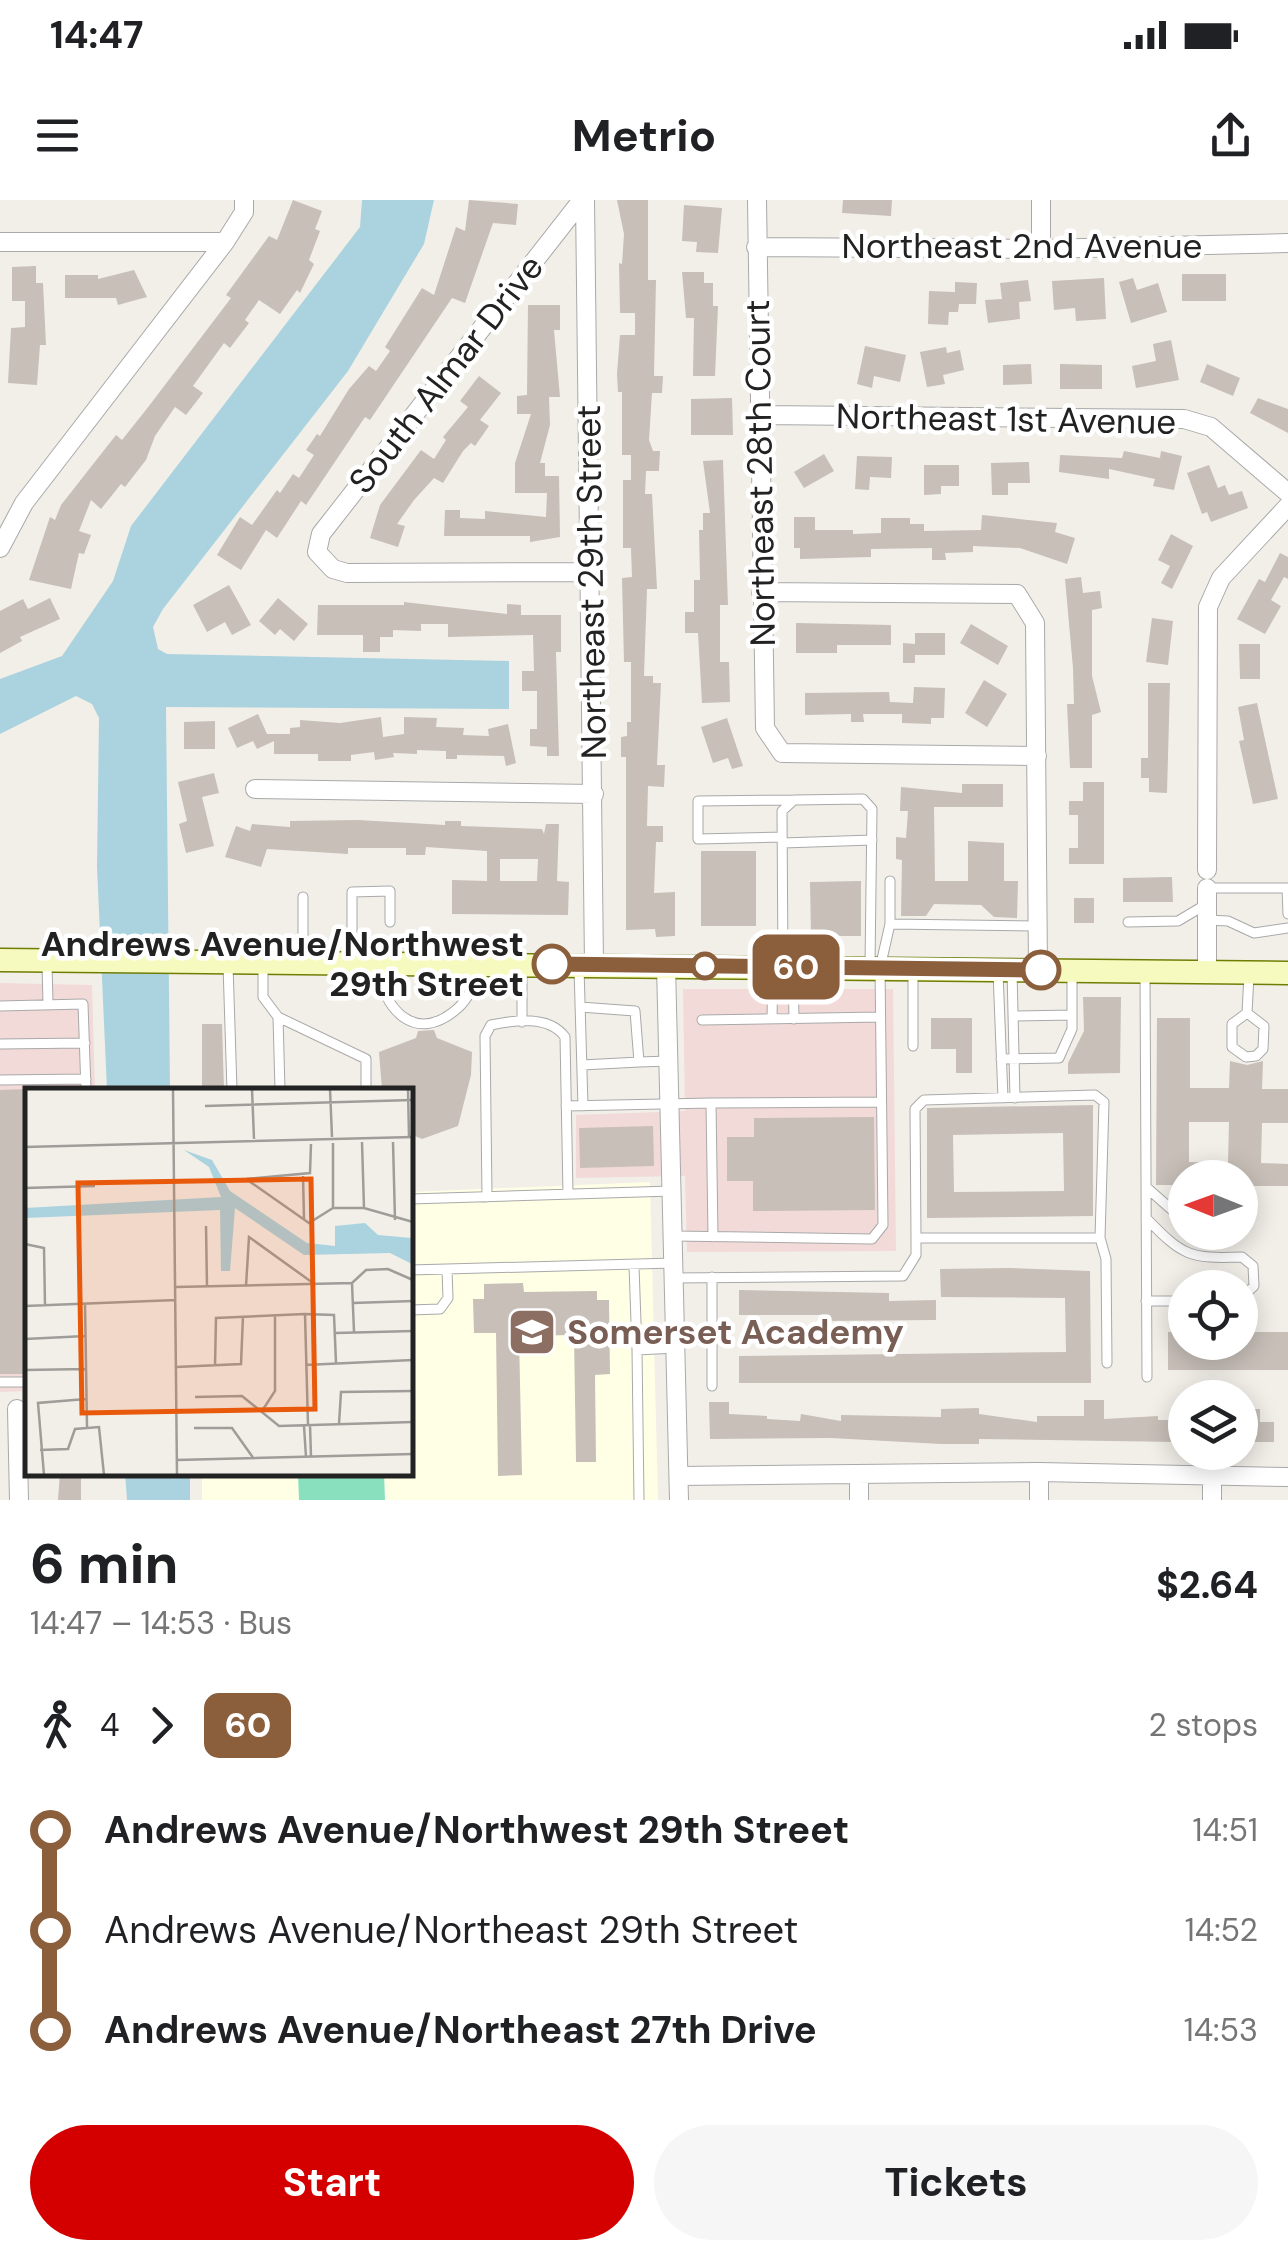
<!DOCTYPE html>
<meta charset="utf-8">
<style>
:root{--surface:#fff;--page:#f6f6f6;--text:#202124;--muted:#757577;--accent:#d40000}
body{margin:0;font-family:"DM Sans",sans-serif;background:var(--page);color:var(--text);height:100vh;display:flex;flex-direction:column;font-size:38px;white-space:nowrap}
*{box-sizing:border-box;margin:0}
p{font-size:32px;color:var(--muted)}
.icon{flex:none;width:55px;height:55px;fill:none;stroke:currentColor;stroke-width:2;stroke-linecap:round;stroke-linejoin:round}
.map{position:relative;height:1300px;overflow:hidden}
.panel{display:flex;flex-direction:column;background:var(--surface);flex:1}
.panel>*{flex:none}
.badge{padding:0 20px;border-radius:15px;font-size:35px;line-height:65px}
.needle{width:65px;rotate:271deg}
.buttons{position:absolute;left:1168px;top:960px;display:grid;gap:20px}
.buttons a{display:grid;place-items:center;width:90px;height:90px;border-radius:50%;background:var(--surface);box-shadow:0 5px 25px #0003;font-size:50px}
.map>.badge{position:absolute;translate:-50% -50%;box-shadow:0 0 0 5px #fff}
.legs{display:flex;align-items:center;gap:15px;height:110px;padding:0 30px;font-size:32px}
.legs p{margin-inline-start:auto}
.headline{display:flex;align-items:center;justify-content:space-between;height:170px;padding:0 30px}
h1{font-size:55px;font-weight:700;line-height:75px}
.button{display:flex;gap:20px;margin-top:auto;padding:20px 30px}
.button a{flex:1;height:115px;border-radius:60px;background:var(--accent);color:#fff;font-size:40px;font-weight:700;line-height:115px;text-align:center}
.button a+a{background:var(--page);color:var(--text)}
ul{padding:0 30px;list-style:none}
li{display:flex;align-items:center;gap:35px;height:100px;font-size:38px}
li i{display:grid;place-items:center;width:15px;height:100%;margin:0 12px;background:currentColor}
li i::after{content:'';width:25px;height:25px;margin:-12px;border:8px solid;border-radius:50%;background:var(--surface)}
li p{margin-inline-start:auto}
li:first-child i{background:linear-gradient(#0000 50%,currentColor 0)}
li:last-child i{background:linear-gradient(currentColor 50%,#0000 0)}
.status{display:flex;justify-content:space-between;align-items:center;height:70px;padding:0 50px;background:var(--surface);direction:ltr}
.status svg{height:28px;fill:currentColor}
header{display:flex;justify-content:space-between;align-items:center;height:130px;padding:0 30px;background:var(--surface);font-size:45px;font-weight:700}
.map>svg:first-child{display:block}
.commercial{fill:#f2dad9}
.education{fill:#ffffe5}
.pitch{fill:#88e0be}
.water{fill:#aad3df}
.building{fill:#c7bfb8;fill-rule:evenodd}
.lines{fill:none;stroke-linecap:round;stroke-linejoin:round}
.service-casing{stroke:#a9a9a9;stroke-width:11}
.minor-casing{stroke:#a9a9a9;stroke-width:20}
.secondary-casing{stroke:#707d05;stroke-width:25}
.service{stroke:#fff;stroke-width:9}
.minor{stroke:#fff;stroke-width:18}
.secondary{stroke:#f7fabf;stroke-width:22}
.line-1-casing{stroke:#fff;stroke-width:22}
.line-1{stroke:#8b5e3c;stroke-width:15}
.stop-1-dot{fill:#fff;stroke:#8b5e3c;stroke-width:5}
.labels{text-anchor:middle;stroke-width:9;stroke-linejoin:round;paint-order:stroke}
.street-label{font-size:35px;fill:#222;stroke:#fff}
.stop-label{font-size:35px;font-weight:bold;fill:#222;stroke:#fff;text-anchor:end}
.education-label{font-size:35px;font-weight:bold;fill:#785e54;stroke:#fff;text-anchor:start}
.inset-road{fill:none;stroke:#9f9d99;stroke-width:2.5}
.view{fill:#e8590c;fill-opacity:0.15;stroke:#e8590c;stroke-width:5}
.inset-edge{fill:none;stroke:#222;stroke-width:5}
</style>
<div class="status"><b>14:47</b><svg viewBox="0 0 49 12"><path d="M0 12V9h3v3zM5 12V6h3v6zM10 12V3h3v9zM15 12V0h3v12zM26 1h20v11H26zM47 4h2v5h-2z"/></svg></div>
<header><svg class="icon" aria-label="menu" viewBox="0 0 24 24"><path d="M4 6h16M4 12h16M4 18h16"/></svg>Metrio<svg class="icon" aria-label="share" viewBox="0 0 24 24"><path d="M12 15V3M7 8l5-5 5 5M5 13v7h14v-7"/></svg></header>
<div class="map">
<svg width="1288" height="1300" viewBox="0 0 1288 1300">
<rect width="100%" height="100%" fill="#f2efe9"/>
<path class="commercial" d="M0 783 92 785 95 890H28L27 1191 0 1192Z
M683 789H893L896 1051 687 1052 685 976 576 978V915L685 911Z"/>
<path class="education" d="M650 982 658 1300H202V1273L410 1272V992Z"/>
<path class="pitch" d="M298 1273H384L385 1300H299Z"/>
<path class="water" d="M362 0H434L424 44 348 171 163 409 153 427 158 449 167 454 509 461V509L166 507 170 890H107L97 667 99 518 92 504 76 496 0 534V479L62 456 113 381 131 326 360 27Z
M125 1273H190V1300H127Z"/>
<path class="building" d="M293 0 322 11 315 29 320 31 309 60 314 64 300 93 297 90 280 114 259 100 245 120 249 123 230 148 224 143 193 186 203 193 186 215 175 207 155 236 146 260 125 287 121 284 101 309 91 300 79 331 91 335 84 354 79 353 71 389 29 380 50 317 55 320 61 305 116 235 122 240 149 206 231 98 226 95 269 36 277 40Z
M469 0 518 4 516 25 493 23 465 103 452 98 370 220 365 217 306 305 301 301 277 338 266 330 241 370 217 355 240 317 252 325 277 290 280 293 293 274 299 278 314 255 306 250 317 234 320 236 349 189 369 166 376 171 390 151 385 147 422 88 434 95 456 27 465 31Z
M617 0H648V80H656L654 176H663L662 193H652L649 240 653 251H660L659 271H646L645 294H652L657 389H647L644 476H653V483H661L657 565H665L664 587 648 586 647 626H663V642H656L654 693 675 692V736L656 737 655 729 626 730V557H621V537L627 536V522H631V462H624L622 378 632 377 631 348H623V280H631V255H622V192H618L617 174 620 135H635V113H620L619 63 622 64 624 34Z
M843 0H892L891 16 842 13Z
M684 5 722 8 718 53 696 52 697 42 682 41Z
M36 66V83H43L46 145H40L37 185 8 183 11 128 25 127V101H12V67Z
M134 70 147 97 118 105 116 98H65V75H98V79Z
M682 72H704V83H713V106H718L715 176H693L694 118H686Z
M1182 74H1226V101H1182Z
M1104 78 1106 119 1076 121 1075 108 1054 110 1052 81Z
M1133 78 1137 90 1158 83 1167 112 1131 123 1119 82Z
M1028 80 1031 101 1019 102 1020 119 988 123 985 100 1002 99 1000 83Z
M955 82 977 83 976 104H959L958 112H949L948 125 928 124 929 91 955 92Z
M528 105H560V130H554L560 197H549L550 225 540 263H545V276H559L560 337 530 342V336H444L445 310H460V318L485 319V311L546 317 547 293H515V263L531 214H517V196L527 195Z
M1171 140 1179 180 1136 188 1132 166 1156 161 1153 144Z
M865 146 906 155 900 182 874 176 872 188 857 184Z
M946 147 947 153 960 150 964 170 943 175 945 184 927 187 920 152Z
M1031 164 1032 184 1003 185V165Z
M1060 164 1102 165V189H1060Z
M1207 164 1240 178 1233 196 1200 182Z
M479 176 501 193 480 220 489 226 475 246 471 243 463 251 443 283 434 278 414 300 397 324 405 326 398 347 370 338 380 305 421 250 434 259 446 240 443 237 468 207 460 201Z
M732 198 733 235H691V199Z
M1258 198 1288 209V233L1250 213Z
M1124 251 1160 258 1161 251 1182 256 1174 290 1153 286 1155 279 1109 269V279L1059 272 1060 255 1122 258Z
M824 254 834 271 804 288 794 272Z
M857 256 892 257 891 278 870 277 869 290 855 289Z
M723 260 728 405H720V462H729L730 502 702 503 698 433H685V412H694V380H700L699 330H703V313H710L703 261Z
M1029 262 1030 283H1008V295H992L991 263Z
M924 265H959V286H941V294L924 295Z
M1209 265 1218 288 1225 285 1229 295 1242 291 1248 308 1211 322 1207 312 1202 314 1187 273Z
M982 315 1057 323 1055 332 1075 338 1067 364 1020 348 973 346V352L945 353 946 360H932V348L871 349V357L800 359V348H794V317H815V330H853V334L881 333V318H910V324H924V331L981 330Z
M1171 334 1193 346 1172 389 1161 383 1170 366 1158 360Z
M1280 353 1288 357V379L1284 377 1271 400 1281 406 1265 434 1237 419 1259 379 1265 382Z
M1081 377 1083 393 1100 391 1102 408 1092 410V476L1101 512 1092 515V568H1070L1067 504H1074L1073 468 1065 379Z
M229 385 251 425 232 435 225 422 207 432 193 405Z
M50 398 60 419 20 437 22 441 0 453V411L23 399 28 409Z
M278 398 308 424 294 441 280 429 275 435 259 421Z
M404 402 507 414V404L521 405V415H561V452H556L559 556H547V547L530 546V529H537V491H522V471H534L533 435 448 437V424H421V431L393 430V437H380V452H363V435H317L318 405H404Z
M1152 418 1173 421 1168 465 1146 462Z
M796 423 891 425V445H837V453H796Z
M971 424 1008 446 998 465 960 443Z
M915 433H945V455H915V463H903V443L915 444Z
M1239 444H1260V479H1240Z
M984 480 1007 494 987 527 965 513Z
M1148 483H1170L1167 593 1149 592V578H1141V558H1148Z
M914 487 945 488 944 518H931V524L902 523V514H863L864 522H851V514L805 515V493L889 492 890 502 913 503Z
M1257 503 1278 599 1253 604 1239 541 1244 540 1238 507Z
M258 514 267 534H290V528L300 527V520L340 523 381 517 383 537 404 534V517L437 518 436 527 464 528 463 535 489 536 488 529 508 524 516 563 506 566 504 556 457 555V559H446V551L417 550V554L393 553 394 557 375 560 374 552 351 555V561H318V554H274V541L257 549 253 541 237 548 228 528Z
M727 518 743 566 732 569 728 558 713 563 701 527Z
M215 521V549H184V522Z
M214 573 219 593 202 597 214 646 186 653 179 624 187 621 178 582Z
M1083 582H1104V664H1069V648H1078V615H1069V601H1083Z
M962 584H1003V607H934L935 681H968V641L1004 643V681H1018L1017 718 994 717 981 705 934 704 926 716H901L902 660 896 659V637L906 638 908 611H900L901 587 962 593Z
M358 620 445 625V621H461V626L542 629 544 634 546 624H559L557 681 569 682 568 715 452 714V680L487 681V651L426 647 425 655H406V648H348V654L267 649 261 667 225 657 236 626 250 631 252 624 290 627V621ZM500 659H538L537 681H500Z
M701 651H756V726H701Z
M1172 677 1173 702H1123V678Z
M861 681V736H811L810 682Z
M1074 698H1094V723H1074Z
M1083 797H1121L1120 873 1068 874V863L1084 831Z
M931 818H972V873H956V849H931Z
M1157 818H1190V888H1229L1230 861 1247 865 1263 861 1262 889H1288V923H1262L1261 963 1288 964V986H1240V978H1185V985H1156ZM1189 922H1229L1228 963 1189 962Z
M202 824H222L224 890H202Z
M434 830 437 838 472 852 471 875 458 926 422 939 410 934V890H382L379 852 416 838 418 831Z
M0 890 28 889V1174H0Z
M1093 905V1016L927 1018V908ZM1063 933 1064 991 954 992 953 935Z
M874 917 875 1010 753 1011V981H727V937H754V918Z
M653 926 654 966 580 968 579 928Z
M1010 1068 1090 1071 1091 1183H739V1156L1066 1152 1065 1098 941 1097 940 1069Z
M523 1083 524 1092 597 1091V1100H609L610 1174 595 1175 596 1262H576L574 1135 519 1136 522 1275 498 1276 496 1133H474L473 1099H484V1084Z
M739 1090 889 1093V1101L936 1100V1120L821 1121V1115H739Z
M1168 1132H1185V1142H1240V1132H1288V1170H1168Z
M1084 1200H1104V1219L1158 1216V1220H1185V1237H1174V1242L979 1239V1244H941L831 1238 710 1239 709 1202H729V1214L767 1216V1219L800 1221 801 1214 841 1221V1215L941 1217V1209L979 1208V1214L1037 1222V1216H1084Z
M1240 1209H1260V1222H1274V1242H1240Z
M60 1272H81V1300H58Z"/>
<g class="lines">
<g class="service-casing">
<path id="service" d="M782 637 698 639V601L794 600
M783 643 872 640
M1207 688H1287L1288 714
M1207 720 1228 721 1254 733 1288 728
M1128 722 1178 721 1205 705
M890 724 1036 726
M303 760V697
M352 760V692L390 691V722
M47 763 48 804
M228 765 232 890
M263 765V797L278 817 280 890
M377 765C383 809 415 846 458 808 470 797 475 781 482 766
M783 766 782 611 794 600 863 599 872 609 870 765
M579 768 583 906
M793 771 794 819
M913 771V846
M1012 771 1015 898
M998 772 1003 898
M1145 774 1147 1177
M0 806 83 804 86 890
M580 807 635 811 639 862 582 865
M1247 813 1264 826 1263 849 1256 856 1246 857 1232 847V824Z
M1247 813 1249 775
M1013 816 1072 815
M278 817 366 859V890
M772 819 773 769
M702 820 880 817
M522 822V767
M0 844 85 843
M1001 859 1059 858 1072 829V773
M639 862 669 861
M0 880 86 879
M566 906 711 903
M1146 987 1171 1009H1185
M487 997 485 836 491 825C515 820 549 815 565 837L568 994
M410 999 672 991
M1240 1011H1243
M1146 1018C1183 1056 1189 1059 1242 1057L1253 1066 1254 1086 1240 1099
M673 1036 872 1039 883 1025 880 768 890 724V681
M713 1037 711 903 881 902
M916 1038 915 909 924 900 1095 895 1104 902 1100 1038 1106 1059 1107 1163
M634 1066 637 1150
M410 1070 674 1063
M712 1077V1186
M674 1078 903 1076 916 1055V1038H1100
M1146 1101H1185
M410 1110 440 1109 448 1098 447 1070
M0 1182H28
M639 1300 637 1150 676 1148"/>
</g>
<g class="minor-casing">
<path id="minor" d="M582 0 321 334 317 352 333 369 347 373 591 372
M585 0 594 764
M757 0 765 528 782 553 1037 556
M1041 0V49
M0 42H225
M756 47 1041 49 1288 43
M759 215 1184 219 1211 227 1288 293
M0 348 24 303 225 42 244 12V0
M761 392 1017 394 1035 423 1038 770
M255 589 594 594
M1207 670 1208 407 1221 378 1288 306
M666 765 679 1300
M1207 772V688
M17 1209 19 1300
M1039 1272V1300
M859 1274V1300
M679 1276 1039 1272 1288 1277
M1212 1278V1300"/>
</g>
<g class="secondary-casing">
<path id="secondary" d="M0 760 1288 773"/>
</g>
<use href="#service" class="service"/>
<use href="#minor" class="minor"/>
<use href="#secondary" class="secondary"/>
</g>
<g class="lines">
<g class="line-1-casing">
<path id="line-1" d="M552 764 1041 770"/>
</g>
<use href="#line-1" class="line-1"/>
</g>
<defs>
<g id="school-square" transform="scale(2.5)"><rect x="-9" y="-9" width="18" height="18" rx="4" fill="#8d6e63" stroke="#fff"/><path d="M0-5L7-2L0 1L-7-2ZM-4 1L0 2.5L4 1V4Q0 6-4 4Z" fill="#fff"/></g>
</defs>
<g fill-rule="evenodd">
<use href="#school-square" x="532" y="1132"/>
</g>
<g class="stop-1-dot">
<circle cx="552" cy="764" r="18"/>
<circle cx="705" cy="766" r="12"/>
<circle cx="1041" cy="770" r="18"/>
</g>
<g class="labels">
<g class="street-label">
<text x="1022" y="58">Northeast 2nd Avenue</text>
<text transform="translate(446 174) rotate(-52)" y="12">South Almar Drive</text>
<text transform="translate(1006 219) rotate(1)" y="12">Northeast 1st Avenue</text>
<text transform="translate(760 273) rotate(-91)" y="12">Northeast 28th Court</text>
<text transform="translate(591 382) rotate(-91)" y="12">Northeast 29th Street</text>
</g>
<g class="stop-label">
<text x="524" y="756">Andrews Avenue/Northwest<tspan x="524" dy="40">29th Street</tspan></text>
</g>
<g class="education-label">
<text x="567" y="1144">Somerset Academy</text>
</g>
</g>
<g transform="translate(25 888)">
<rect width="388" height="388" fill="#f2efe9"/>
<path d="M159 62 187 72 205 103 282 155 310 158V138L340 135 353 147 387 150V176L365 165 279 167 210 120 205 183H196L195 122 0 130V120L196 109 184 79Z" fill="#aad3df"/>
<path class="inset-road" d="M148 1 152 387M227 1 229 51M305 1 307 49M383 1 384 49M180 18 388 12M337 54 339 120M368 54 370 132M308 55V120M0 59 388 49M278 88 279 131M221 91 284 135 308 120H339L388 134M221 91 285 85 286 56M0 100 70 98M181 138 182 199M0 156 19 160 20 217M327 195 329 244M221 198 224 149 288 195M151 199 327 195 341 182 363 181 388 192M328 215 388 213M60 216 62 339M0 218 151 212M280 226 283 337M311 245 388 243M0 251 61 248M280 277 388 272M190 278 191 230 280 226 309 227 311 275M151 279 216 276 218 228M0 282 62 281M170 309 217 308 254 338 388 334M237 323 250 303V227M314 336 316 304 388 303M285 337 286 369M279 338 281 369M169 340H207L229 371M15 362 43 361 50 341 74 339 79 387M152 372 388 366M19 387 13 315 61 311"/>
<path class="view" d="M286 91 290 321 57 325 53 95Z"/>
<rect width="388" height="388" class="inset-edge"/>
</g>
</svg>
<div class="buttons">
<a><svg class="needle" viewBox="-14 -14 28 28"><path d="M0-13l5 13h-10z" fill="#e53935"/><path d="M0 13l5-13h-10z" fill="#757577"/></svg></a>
<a><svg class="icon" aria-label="locate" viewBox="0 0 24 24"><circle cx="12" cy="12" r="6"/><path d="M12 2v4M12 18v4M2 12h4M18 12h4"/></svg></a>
<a><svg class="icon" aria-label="layers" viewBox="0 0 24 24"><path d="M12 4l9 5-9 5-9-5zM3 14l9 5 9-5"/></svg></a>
</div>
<b class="badge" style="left:796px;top:767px;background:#8b5e3c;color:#fff">60</b>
</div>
<section class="panel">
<div class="headline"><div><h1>6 min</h1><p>14:47 – 14:53 · Bus</p></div><b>$2.64</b></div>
<div class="legs"><svg class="icon" aria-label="walk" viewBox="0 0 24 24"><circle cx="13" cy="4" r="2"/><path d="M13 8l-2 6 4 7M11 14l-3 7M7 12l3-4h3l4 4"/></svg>4<svg class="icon" aria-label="forward" viewBox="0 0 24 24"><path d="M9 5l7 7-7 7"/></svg><b class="badge" style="background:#8b5e3c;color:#fff">60</b><p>2 stops</p></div>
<ul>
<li><i style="color:#8b5e3c"></i><b>Andrews Avenue/Northwest 29th Street</b><p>14:51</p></li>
<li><i style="color:#8b5e3c"></i><span>Andrews Avenue/Northeast 29th Street</span><p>14:52</p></li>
<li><i style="color:#8b5e3c"></i><b>Andrews Avenue/Northeast 27th Drive</b><p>14:53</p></li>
</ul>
<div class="button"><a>Start</a><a>Tickets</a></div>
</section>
